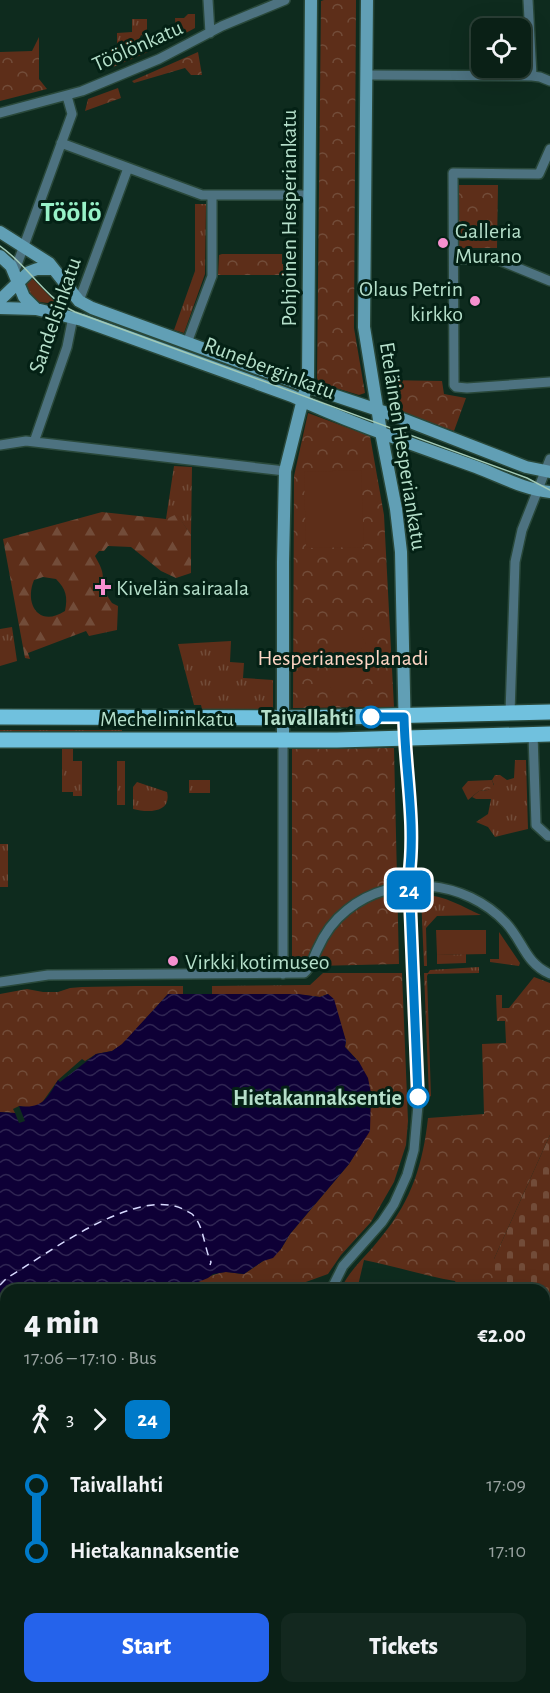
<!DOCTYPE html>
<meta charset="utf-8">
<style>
:root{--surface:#0a2016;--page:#13281f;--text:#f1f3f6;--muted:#99a3a1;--line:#2a3e35;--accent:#2563eb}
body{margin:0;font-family:"Alegreya Sans",sans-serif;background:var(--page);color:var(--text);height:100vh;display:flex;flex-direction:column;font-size:22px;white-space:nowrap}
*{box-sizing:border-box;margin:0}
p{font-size:20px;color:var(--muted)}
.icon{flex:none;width:33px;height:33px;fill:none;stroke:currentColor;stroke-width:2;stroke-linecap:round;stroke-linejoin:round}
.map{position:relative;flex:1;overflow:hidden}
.panel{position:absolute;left:0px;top:1284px;width:550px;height:410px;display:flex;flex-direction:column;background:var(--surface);border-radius:18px 18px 0 0;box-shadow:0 6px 24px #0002,0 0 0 2px var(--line)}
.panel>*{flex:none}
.badge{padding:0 12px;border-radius:9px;font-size:21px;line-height:39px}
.buttons{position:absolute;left:471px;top:18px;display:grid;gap:12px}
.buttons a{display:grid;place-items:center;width:60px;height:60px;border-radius:12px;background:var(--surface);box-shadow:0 6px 24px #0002,0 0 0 2px var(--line);font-size:30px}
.map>.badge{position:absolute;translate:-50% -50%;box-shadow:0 0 0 3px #fff}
.legs{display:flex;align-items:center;gap:9px;height:66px;padding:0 24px;font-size:20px}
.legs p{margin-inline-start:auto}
.overview{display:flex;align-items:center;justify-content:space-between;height:102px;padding:0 24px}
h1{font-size:33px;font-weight:800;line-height:45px}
.cta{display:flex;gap:12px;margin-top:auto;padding:12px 24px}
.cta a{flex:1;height:69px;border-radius:12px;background:var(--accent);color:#fff;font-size:24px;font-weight:800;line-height:69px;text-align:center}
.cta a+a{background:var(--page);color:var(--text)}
ul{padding:0 24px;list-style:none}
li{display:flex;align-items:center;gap:21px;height:66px;font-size:22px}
li i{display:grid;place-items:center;width:9px;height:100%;margin:0 8px;background:currentColor}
li i::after{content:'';width:15px;height:15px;margin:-8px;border:4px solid;border-radius:50%;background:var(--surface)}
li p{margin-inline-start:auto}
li:first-child i{background:linear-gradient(#0000 50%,currentColor 0)}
li:last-child i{background:linear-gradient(currentColor 50%,#0000 0)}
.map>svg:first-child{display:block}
.grass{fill:url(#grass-tufts)}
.forest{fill:url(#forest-firs);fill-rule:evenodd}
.cemetery{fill:url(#cemetery-stones)}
.park{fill:url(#park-crowns)}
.pitch{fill:#5d2e19}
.water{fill:url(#water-waves)}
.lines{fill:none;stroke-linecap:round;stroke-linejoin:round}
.ferry{stroke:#d7d9ff;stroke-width:1.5;stroke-dasharray:8 6;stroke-linecap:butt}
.street-casing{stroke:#29483a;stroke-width:12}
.secondary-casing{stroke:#29483a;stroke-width:15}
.primary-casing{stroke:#29483a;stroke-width:18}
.street{stroke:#4d7280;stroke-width:9}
.secondary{stroke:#619fb5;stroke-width:12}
.primary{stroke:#70c1de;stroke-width:15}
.tram{stroke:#a2cab6;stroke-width:1.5}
.line-1-casing{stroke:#fff;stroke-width:14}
.line-1{stroke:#007ac9;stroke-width:9}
.poi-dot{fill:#f690cf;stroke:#042115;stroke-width:2}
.stop-1-dot{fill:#fff;stroke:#007ac9;stroke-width:3}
.labels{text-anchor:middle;stroke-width:6;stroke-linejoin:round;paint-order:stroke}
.street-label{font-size:22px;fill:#b5dfca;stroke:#042115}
.poi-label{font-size:22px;fill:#b5dfca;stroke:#042115;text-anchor:start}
.park-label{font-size:22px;fill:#ffd6c5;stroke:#042115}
.stop-label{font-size:22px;font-weight:bold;fill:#b5dfca;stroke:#042115;text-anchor:end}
.district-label{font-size:28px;font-weight:bold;fill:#98f2c8;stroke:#042115}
</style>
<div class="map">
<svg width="550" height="1693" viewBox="0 0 550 1693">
<defs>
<pattern id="grass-tufts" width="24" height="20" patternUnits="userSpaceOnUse" patternTransform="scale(1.5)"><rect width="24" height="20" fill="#5d2e19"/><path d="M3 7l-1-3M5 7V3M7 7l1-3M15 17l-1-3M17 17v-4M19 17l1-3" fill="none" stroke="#724c39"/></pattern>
<pattern id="forest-firs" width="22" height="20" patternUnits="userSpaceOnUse" patternTransform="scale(1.5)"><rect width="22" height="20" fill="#5d2e19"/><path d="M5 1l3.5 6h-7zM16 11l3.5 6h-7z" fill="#724c39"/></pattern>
<pattern id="cemetery-stones" width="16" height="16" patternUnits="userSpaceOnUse" patternTransform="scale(1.5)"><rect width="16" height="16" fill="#5d2e19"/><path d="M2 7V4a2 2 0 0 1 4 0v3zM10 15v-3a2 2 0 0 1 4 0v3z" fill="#724c39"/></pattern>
<pattern id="park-crowns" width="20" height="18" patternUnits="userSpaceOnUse" patternTransform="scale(1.5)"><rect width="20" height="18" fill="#5d2e19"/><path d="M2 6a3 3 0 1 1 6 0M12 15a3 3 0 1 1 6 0" fill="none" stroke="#724c39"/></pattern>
<pattern id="water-waves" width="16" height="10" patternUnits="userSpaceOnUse" patternTransform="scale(1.5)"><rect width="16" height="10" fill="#0e0036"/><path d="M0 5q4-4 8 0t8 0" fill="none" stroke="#2f2552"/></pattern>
</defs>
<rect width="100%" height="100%" fill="#0e2b1e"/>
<path class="grass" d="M188 14H195V28L171 41 169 34 176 33 175 18H184Z
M132 19H147V37L141 35 139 40 142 43 148 40V52L113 67 111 50H117V33L132 32Z
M195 204H206L205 274 184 333 174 330 195 271Z
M31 277 57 304 39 302 30 296 26 283Z
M174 466 192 467 191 535 177 515 166 519Z
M12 627 17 661 0 666V629Z
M231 641 230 662 244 663 243 678 273 680V709H202L201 705H194L178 644Z
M0 730H122V735L0 734Z
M73 748V761H82V796H73V792H62V749Z
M515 760H526L528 829 495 837 488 827 476 822 488 814 491 799H476L472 797 479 791 488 790 494 785 492 780 495 775H500L507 780 514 778Z
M117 761H125V805H117Z
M189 780H210V793H189Z
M137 782 167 792C172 813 148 813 133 809V787Z
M0 844H8V887H0Z
M421 895C443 894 463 907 481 915L437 916 426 928 427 966H424Z
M499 932 520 963 519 966 490 962V959H499Z
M466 954V963L437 964V955Z
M479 967V973L428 974 427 976 431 1096 429 1097 424 973H428L430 970Z
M311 985 298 994H212V986Z"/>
<path class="forest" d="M102 512 166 519 177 514 191 535V573L176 578 161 571 131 547 108 546 104 551H99L95 556C99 564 105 572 102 582L105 587 104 591 112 603 118 606 117 630 89 636 86 631 28 653 30 659 25 658 3 539ZM43 577 56 579C66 589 68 597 65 611 39 628 24 604 34 580Z"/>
<path class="cemetery" d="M550 1135V1408L544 1402V1290H494V1259Z"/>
<path class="park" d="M324 0H356L354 328 365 393 359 395 319 383 317 378 321 1Z
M39 37V79L47 89 0 101V52L32 51Z
M198 52 202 75H191L185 68 134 83 132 81Z
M118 88 121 98 85 111 88 99Z
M458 185H498L497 248H457Z
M222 254H282V264H297V275H218L219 255Z
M384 380 442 381 444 394 466 398 454 431 388 408Z
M308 413 370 436 384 515 394 707 293 708 294 476Z
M394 748 399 964 315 966 303 962 292 961V749Z
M492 780 494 786 488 790 479 791 468 800 462 788 468 781Z
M323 973H402L408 1121 406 1145 394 1182 371 1222 341 1255 328 1274 292 1287 280 1290H259L244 1284 199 1290H179C186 1286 218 1272 225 1272 231 1272 238 1274 244 1274L281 1249 290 1234 349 1164 369 1131 371 1093 359 1062 345 1047 346 1041 330 997 328 994 320 997 294 994V986L310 985Z
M534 977 550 983V1135L494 1259V1290H459L455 1281C424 1276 395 1266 364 1260L357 1290H340C353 1265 366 1257 382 1236 412 1200 423 1163 428 1118L484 1114 482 1044 506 1043 505 1021H497L496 995H502V1008H509Z
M136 986H183V994H168L123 1044 112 1051 96 1054 85 1061 82 1059 58 1080 41 1104 32 1108 19 1106 13 1109 15 1113 0 1112V994L27 989 43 992H58L70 988 82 987Z
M545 1451 550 1454V1693H461L459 1688H544Z"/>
<path class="pitch" d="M361 470 364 547 306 548 304 472Z
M344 637H362L366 643 361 649H344Z
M357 654 362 659V690L357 692H333L330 687V657L335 654Z
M436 930H486V954L437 955Z"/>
<path class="water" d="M168 994H298L320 997 328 994 334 999 346 1041 345 1047 359 1062 368 1078 371 1093 370 1131 349 1164 290 1234 281 1249 273 1258 263 1261 244 1274 226 1272 213 1274 208 1278 179 1290H6V1688H459L461 1693H0V1112L15 1113 19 1123 25 1121 19 1106C42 1109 47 1099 58 1080L60 1082 96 1054 112 1051 122 1044Z"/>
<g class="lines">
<path class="ferry" d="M0 1285 7 1278C49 1253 137 1185 185 1210 186 1211 193 1214 193 1215 204 1226 204 1248 211 1262L210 1265"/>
<g class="street-casing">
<path id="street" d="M208 0 210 33
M528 0 532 76
M367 75 532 76 540 77 550 81
M0 113 82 91 159 59 222 26 285 0
M61 143 202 195H309
M550 149 539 174 453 173 454 385 456 387 467 388 550 382
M454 259H496L550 281
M14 273 72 114 67 96
M79 301 128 168
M187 343 212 276V195
M34 442 67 347 73 317
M0 445 26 441 285 471
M510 713 515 562 522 530 550 459
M533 734 536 825 548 836H550
M283 740V974
M0 982 48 975 304 973C311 968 313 958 317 950 324 934 333 921 347 910 394 872 466 880 506 923 523 941 525 963 550 974
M331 1290 343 1266 382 1222 394 1204 407 1175 414 1150 418 1105 409 876C415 830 408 784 405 739
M544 1440 550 1443"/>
</g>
<g class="secondary-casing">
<path id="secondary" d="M367 0 364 327 381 432 396 509 401 552 405 739
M0 232 49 263 79 301 92 308 306 386 387 413 526 467 550 472
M0 256 11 266 24 297 36 309 82 320 292 396C352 424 415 445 476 467 500 476 525 490 550 492
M0 300 29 272 37 269H52
M0 308 36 309
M283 740V562L285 471 308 379 311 0"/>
</g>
<g class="primary-casing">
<path id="primary" d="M0 717 295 718 550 712
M0 740H337L550 734"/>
</g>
<use href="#street" class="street"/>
<use href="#secondary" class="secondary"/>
<use href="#primary" class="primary"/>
<path class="tram" d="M0 246C28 265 43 297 75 312L527 478 550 490"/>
</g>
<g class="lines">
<g class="line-1-casing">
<path id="line-1" d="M371 717H404C405 770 416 823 409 876L418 1097"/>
</g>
<use href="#line-1" class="line-1"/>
</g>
<g class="poi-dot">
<circle cx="443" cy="243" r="6"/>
<circle cx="475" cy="301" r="6"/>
<path d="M100 578h6v6h6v6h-6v6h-6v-6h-6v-6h6z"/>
<circle cx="173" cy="961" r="6"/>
</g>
<g class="stop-1-dot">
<circle cx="371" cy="717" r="10"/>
<circle cx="418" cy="1097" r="10"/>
</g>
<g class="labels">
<g class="street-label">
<text transform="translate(137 45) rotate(-24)" y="8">Töölönkatu</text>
<text transform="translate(288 218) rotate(-90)" y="8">Pohjoinen Hesperiankatu</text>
<text transform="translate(54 315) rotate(-71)" y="8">Sandelsinkatu</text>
<text transform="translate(270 367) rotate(21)" y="8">Runeberginkatu</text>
<text transform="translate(404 446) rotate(81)" y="8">Eteläinen Hesperiankatu</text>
<text x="167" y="726">Mechelininkatu</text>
</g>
<g class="poi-label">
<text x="455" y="238">Galleria<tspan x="455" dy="25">Murano</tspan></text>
<text x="463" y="296" text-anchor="end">Olaus Petrin<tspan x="463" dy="25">kirkko</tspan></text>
<text x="116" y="595">Kivelän sairaala</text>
<text x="185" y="969">Virkki kotimuseo</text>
</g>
<g class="park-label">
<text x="343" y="665">Hesperianesplanadi</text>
</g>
<g class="stop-label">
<text x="354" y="725">Taivallahti</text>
<text x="402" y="1105">Hietakannaksentie</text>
</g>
<g class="district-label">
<text x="71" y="221">Töölö</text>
</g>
</g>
</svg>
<div class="buttons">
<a><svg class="icon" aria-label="locate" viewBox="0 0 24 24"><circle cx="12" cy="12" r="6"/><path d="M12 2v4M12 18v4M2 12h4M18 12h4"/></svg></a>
</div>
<b class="badge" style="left:409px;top:890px;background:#007ac9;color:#fff">24</b>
<section class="panel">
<div class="overview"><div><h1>4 min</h1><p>17:06 – 17:10 · Bus</p></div><b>€2.00</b></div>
<div class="legs"><svg class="icon" aria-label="walk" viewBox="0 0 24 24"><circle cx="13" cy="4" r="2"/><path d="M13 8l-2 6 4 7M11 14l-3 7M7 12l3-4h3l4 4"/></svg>3<svg class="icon" aria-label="forward" viewBox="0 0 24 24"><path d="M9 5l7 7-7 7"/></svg><b class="badge" style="background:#007ac9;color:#fff">24</b></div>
<ul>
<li><i style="color:#007ac9"></i><b>Taivallahti</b><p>17:09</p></li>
<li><i style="color:#007ac9"></i><b>Hietakannaksentie</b><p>17:10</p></li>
</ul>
<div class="cta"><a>Start</a><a>Tickets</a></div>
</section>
</div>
